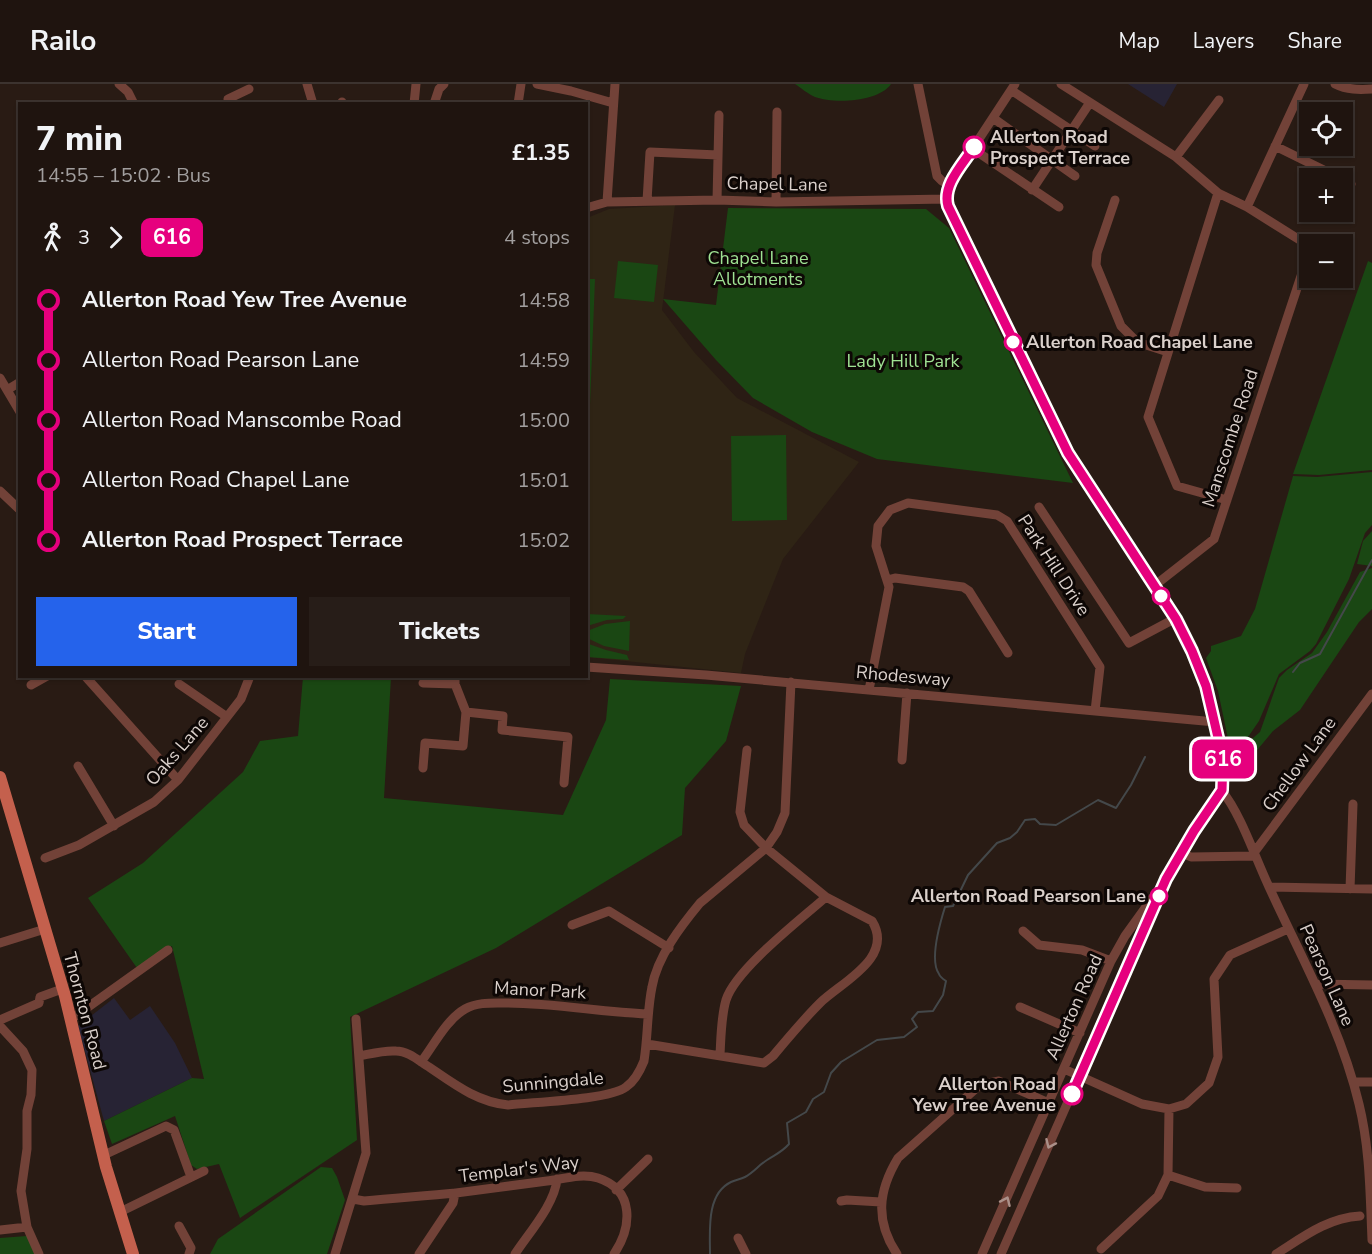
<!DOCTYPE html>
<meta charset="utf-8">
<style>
:root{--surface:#1f140f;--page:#271d18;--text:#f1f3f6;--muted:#a19e9e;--line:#3c332f;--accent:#2563eb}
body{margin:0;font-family:"Nunito Sans",sans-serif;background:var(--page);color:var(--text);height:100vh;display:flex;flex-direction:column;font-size:22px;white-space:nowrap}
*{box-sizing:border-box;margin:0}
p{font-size:20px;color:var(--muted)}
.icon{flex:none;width:33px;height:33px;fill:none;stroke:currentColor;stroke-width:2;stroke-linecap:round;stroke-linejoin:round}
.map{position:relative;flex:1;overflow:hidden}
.details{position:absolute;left:18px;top:18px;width:570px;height:576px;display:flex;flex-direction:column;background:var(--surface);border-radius:0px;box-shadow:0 2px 4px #0004,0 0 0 2px var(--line)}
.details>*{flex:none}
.badge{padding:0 12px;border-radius:9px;font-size:21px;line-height:39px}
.controls{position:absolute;left:1299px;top:18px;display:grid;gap:12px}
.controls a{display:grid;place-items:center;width:54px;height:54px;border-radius:0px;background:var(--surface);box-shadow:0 2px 4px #0004,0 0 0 2px var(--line);font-size:30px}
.map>.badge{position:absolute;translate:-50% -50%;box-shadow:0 0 0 3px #fff}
.legs{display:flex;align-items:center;gap:9px;height:66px;padding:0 18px;font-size:20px}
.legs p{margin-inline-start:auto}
.headline{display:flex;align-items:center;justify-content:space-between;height:102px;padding:0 18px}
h1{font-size:33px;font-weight:800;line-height:45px}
.button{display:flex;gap:12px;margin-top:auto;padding:12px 18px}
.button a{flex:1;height:69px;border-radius:0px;background:var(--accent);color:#fff;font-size:24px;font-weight:800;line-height:69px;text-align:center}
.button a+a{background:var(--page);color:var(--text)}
ul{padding:0 18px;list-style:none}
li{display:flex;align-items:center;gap:21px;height:60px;font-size:22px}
li i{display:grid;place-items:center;width:9px;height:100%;margin:0 8px;background:currentColor}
li i::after{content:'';width:15px;height:15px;margin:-8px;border:4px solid;border-radius:50%;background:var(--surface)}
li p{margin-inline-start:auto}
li:first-child i{background:linear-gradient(#0000 50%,currentColor 0)}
li:last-child i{background:linear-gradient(currentColor 50%,#0000 0)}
header{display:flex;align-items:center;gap:36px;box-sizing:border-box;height:84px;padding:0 30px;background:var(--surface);border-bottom:2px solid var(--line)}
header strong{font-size:28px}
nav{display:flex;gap:33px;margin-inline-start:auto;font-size:21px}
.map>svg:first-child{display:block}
.industrial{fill:#272334}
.education{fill:#2f2415}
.green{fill:#1a4713}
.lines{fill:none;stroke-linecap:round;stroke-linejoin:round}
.stream{stroke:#44484a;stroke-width:2}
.minor{stroke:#724238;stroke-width:9}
.major{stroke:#c4604d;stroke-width:12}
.oneway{stroke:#ab9089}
.line-1-casing{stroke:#fff;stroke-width:14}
.line-1{stroke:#e6007e;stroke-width:9}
.stop-1-dot{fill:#fff;stroke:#e6007e;stroke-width:3}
.labels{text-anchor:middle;stroke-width:6;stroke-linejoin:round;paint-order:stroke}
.stop-label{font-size:18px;font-weight:bold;fill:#dad0cb;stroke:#0d0705;text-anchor:start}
.street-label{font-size:18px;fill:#dad0cb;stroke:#0d0705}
.park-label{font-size:18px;fill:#9fe293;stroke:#0d0705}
</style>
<header>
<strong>Railo</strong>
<nav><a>Map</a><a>Layers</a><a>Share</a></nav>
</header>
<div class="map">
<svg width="1372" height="1170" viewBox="0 0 1372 1170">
<rect width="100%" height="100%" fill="#291b14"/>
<path class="industrial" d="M1128 0H1177L1164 23Z
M114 914 130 936 150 922 175 959 192 994 104 1037 78 942Z"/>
<path class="education" d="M675 121 662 226 694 268 737 314 859 378 783 475 745 570 741 589 587 573V134L609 125Z"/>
<path class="green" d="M795 0H891C879 18 834 20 815 13 808 10 801 4 795 0Z
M728 124 926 125 949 144 1073 399 877 375 812 348 753 314 716 276 663 215 716 221Z
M618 177 658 181 654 218 614 214Z
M1368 177 1372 179V386L1319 391 1293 390Z
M587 195H595L590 321 586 320Z
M786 351 787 436 732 437 731 352Z
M1372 388V441L1365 449 1349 495 1316 560 1310 567 1279 590 1259 637 1246 656 1231 669 1218 607 1206 574 1211 567V562L1241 552 1255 525 1293 392 1317 393Z
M1372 447V482L1357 480 1363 457Z
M1372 484V525L1359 538 1300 626 1273 647 1243 683 1232 688V672L1260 648 1279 594 1287 586 1312 569 1327 548 1360 488Z
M587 530 626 532 623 535 607 536 587 542Z
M630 537 629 567 604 562 587 554V547L605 540Z
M586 559 606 566 627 571 629 576 587 573Z
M303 593H391L384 714 563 731 606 636 610 595 741 602 726 657 685 704 682 751 496 864 350 933 357 1056 240 1134 219 1080 197 1085 191 1081 175 1032 112 1060 104 1037 192 994 204 995 172 862 137 884 88 814 143 779 243 688 260 657 298 652Z
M321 1083 332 1084 337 1093 345 1116 327 1170H210L218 1155Z
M27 1152 35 1170H0V1154Z"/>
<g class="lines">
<path class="stream" d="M1293 588 1300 579 1320 570 1372 476
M710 1170C710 1147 706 1110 731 1098 736 1096 741 1095 745 1093 753 1089 759 1081 767 1076 776 1070 782 1068 789 1060L787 1039 806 1028 813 1015 824 1008 831 989 841 978 877 956 904 953 917 943 912 935 918 928 933 927 943 911 946 897C943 895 940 893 939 890 929 876 940 839 945 823L953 822 968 791 997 759 1010 754 1017 748 1025 736 1035 735 1040 740 1056 741 1098 716 1116 724 1131 701 1145 673"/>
<path class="minor" d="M119 0 128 8 134 20
M307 0 313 20
M537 0 571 7 613 19
M918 0 937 92 942 97 950 102
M1061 0 1176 73 1218 109 1247 123 1303 158 1308 171 1214 455 1154 502
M1335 0C1347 6 1359 6 1372 5
M1011 6 1095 62
M342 18V20
M229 20 228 15 249 5
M414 20 416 0
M434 20 439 5 444 0
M518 20 521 0
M993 34 1075 92
M1275 62 1340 94
M973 65 1059 123
M1176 73 1219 16
M1342 96 1351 100
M1032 106 1089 20
M1218 109 1148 333 1177 402 1227 416
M717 116 719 31
M1115 116 1097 169 1096 181 1121 242 1137 258 1168 268
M647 117 650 68 718 71
M607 118 615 0
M776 118 777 28
M1247 123 1304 0
M586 124 607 118 717 116 776 118 946 115
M0 294 20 328
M7 306 20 298
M0 407 20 426
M1039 423 1129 559 1176 534
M887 496 895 494 963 503 969 507 1008 569
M586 583 706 591 1215 638
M85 592 178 696
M423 599 455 600
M179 600 227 633
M31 601 47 592
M869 606 889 503 876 462 878 442 890 426 908 419 997 431 1007 437 1100 583 1095 627
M466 628 503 632 502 646 568 653 564 699
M902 676 907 609
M78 682 114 742
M423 684 425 659 463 662 466 628 455 600V592
M1222 707C1241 730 1256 776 1270 805 1302 875 1341 944 1359 1020 1370 1065 1370 1110 1372 1156
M1182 769 1191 773 1254 772
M1253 770 1372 610
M45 774 79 761 154 718 178 696 241 615 250 592
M1269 803 1372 805
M1350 805 1353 720
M572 841 609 827 669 864
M1023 847 1039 861 1082 866 1111 877
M0 859 45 845
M1315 900 1372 901
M1020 923 1080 949
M0 936 39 919 40 913 62 905
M70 936 168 866
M0 942 23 967 32 986 31 1011 27 1027V1065L21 1107 27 1143 39 1170
M647 960 764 979 773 972C788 954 803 936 820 919 840 899 895 874 872 837L826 813 766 764 744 741 740 728 747 666
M720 971C721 953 721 933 726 916 736 885 800 836 826 813
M359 972C370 970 384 966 396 967 408 967 419 977 429 983 454 1000 477 1018 508 1021 532 1018 609 1016 626 1003 635 997 640 987 644 977 648 952 647 927 652 903 657 873 681 842 700 819L766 764 777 748 785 729 791 598
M421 978C434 961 446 936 465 925 477 918 492 919 505 919 554 919 600 928 648 930
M1064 985 1142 1020 1169 1025 1186 1020 1209 999 1218 973 1214 895 1230 871 1288 845
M1354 998H1372
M104 1071 166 1042 174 1046 191 1093
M1168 1091 1205 1103 1237 1104
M616 1106 648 1075
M353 1115 364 1117C395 1114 425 1112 456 1109 486 1105 517 1101 547 1097 563 1095 582 1089 598 1094 635 1106 632 1143 614 1170
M841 1117 847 1116 881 1118
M120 1128 204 1087
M179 1142 191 1164 189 1170
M0 1146 27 1143
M738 1154 746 1170
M1101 1165 1158 1112 1168 1091 1169 1025
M335 1170 366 1069 356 935
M419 1170 453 1119 455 1109
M515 1170C528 1150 555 1120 557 1095
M897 1170C875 1137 878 1107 898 1074L980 1001 999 997 1049 1019
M982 1170 1111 877 1125 852 1156 809
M1001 1170 1166 795 1194 747 1222 707 1223 675 1206 602 1192 567 1176 535 1068 369 948 122 946 115 948 107 956 90 1015 0
M1276 1170C1303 1153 1327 1134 1360 1132"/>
<path class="major" d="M0 693 65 912 106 1083 133 1170"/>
</g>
<defs><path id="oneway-chevron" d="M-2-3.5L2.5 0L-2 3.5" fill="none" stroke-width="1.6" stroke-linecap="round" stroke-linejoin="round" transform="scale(1.5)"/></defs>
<g class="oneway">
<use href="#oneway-chevron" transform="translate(1050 1060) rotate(114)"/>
<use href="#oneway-chevron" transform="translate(1006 1117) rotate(-66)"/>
</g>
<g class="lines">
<g class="line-1-casing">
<path id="line-1" d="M974 63C963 80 942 101 948 122L1068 369 1176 535 1192 567 1206 602 1223 675 1222 706 1194 747 1166 795 1072 1010"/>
</g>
<use href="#line-1" class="line-1"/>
</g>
<g class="stop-1-dot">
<circle cx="974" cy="63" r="10"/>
<circle cx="1013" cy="258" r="8"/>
<circle cx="1161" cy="512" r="8"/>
<circle cx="1159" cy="812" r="8"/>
<circle cx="1072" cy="1010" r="10"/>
</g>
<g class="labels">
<g class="stop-label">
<text x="990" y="59">Allerton Road<tspan x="990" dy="21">Prospect Terrace</tspan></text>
<text x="1026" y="264">Allerton Road Chapel Lane</text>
<text x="1146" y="818" text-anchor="end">Allerton Road Pearson Lane</text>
<text x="1056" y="1006" text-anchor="end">Allerton Road<tspan x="1056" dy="21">Yew Tree Avenue</tspan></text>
</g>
<g class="street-label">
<text transform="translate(777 100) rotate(1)" y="6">Chapel Lane</text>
<text transform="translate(1230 354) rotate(-72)" y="6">Manscombe Road</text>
<text transform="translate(1054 481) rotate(57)" y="6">Park Hill Drive</text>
<text transform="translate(903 592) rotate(5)" y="6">Rhodesway</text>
<text transform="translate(177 667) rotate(-49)" y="6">Oaks Lane</text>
<text transform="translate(1299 680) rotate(-54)" y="6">Chellow Lane</text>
<text transform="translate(1327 891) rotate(66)" y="6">Pearson Lane</text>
<text transform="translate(540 906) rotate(3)" y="6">Manor Park</text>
<text transform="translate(1074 923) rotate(-66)" y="6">Allerton Road</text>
<text transform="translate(85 927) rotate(75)" y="6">Thornton Road</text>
<text transform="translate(553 998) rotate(-5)" y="6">Sunningdale</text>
<text transform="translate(519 1085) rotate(-7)" y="6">Templar's Way</text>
</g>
<g class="park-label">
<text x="758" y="180">Chapel Lane<tspan x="758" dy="21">Allotments</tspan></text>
<text x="903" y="283">Lady Hill Park</text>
</g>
</g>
</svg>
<div class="controls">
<a><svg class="icon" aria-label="locate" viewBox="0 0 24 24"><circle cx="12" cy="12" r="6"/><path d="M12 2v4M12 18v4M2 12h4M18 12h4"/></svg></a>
<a>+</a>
<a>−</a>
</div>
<b class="badge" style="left:1223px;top:675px;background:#e6007e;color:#fff">616</b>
<section class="details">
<div class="headline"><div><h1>7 min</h1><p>14:55 – 15:02 · Bus</p></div><b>£1.35</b></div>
<div class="legs"><svg class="icon" aria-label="walk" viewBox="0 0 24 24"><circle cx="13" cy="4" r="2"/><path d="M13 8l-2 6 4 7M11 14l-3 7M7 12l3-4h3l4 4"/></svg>3<svg class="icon" aria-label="forward" viewBox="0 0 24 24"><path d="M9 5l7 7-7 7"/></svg><b class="badge" style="background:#e6007e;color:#fff">616</b><p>4 stops</p></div>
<ul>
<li><i style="color:#e6007e"></i><b>Allerton Road Yew Tree Avenue</b><p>14:58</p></li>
<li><i style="color:#e6007e"></i><span>Allerton Road Pearson Lane</span><p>14:59</p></li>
<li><i style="color:#e6007e"></i><span>Allerton Road Manscombe Road</span><p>15:00</p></li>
<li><i style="color:#e6007e"></i><span>Allerton Road Chapel Lane</span><p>15:01</p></li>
<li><i style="color:#e6007e"></i><b>Allerton Road Prospect Terrace</b><p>15:02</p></li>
</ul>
<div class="button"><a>Start</a><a>Tickets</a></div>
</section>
</div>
